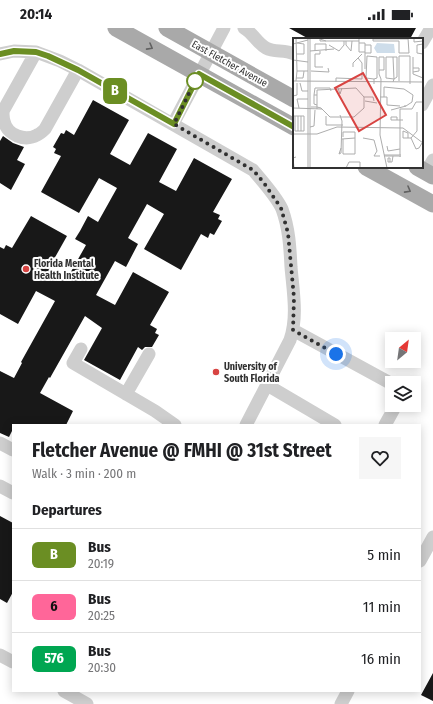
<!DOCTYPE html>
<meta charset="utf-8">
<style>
:root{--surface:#fff;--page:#f6f6f6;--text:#202124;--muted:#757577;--line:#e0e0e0}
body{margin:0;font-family:"Fira Sans Condensed",sans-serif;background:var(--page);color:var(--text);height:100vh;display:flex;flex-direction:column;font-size:15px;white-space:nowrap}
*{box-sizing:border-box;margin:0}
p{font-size:13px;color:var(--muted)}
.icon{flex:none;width:22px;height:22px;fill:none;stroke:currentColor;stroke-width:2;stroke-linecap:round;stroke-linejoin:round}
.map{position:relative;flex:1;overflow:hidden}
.sheet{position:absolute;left:12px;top:396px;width:409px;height:268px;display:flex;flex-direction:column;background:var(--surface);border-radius:0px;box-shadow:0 2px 10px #0003}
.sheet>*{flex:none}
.badge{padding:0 8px;border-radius:6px;font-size:14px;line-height:26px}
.needle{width:26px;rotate:29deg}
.buttons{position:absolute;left:385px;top:304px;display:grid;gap:8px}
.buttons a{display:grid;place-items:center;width:36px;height:36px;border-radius:0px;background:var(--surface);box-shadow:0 2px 10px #0003;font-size:20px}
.you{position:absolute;width:20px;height:20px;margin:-10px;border:3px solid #fff;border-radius:50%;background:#1a73e8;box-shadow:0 0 0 6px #1a73e833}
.map>.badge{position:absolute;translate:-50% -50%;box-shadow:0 0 0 2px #fff}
h2{padding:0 20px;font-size:15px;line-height:36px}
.round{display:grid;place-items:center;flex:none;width:42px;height:42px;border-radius:0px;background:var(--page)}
.headline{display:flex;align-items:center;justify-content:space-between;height:68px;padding:0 20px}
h1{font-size:19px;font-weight:700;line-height:30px}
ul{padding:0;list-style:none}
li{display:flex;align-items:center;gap:12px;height:52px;padding:0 20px;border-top:1px solid var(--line)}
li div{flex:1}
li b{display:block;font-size:15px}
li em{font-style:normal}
li .badge{min-width:44px;font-weight:700;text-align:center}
.status{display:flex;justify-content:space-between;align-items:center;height:28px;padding:0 20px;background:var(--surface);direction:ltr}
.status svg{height:11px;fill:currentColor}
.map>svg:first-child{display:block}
.building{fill:#181818}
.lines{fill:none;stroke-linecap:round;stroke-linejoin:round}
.minor{stroke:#cecece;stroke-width:13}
.major{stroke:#a9a9a9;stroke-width:17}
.oneway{stroke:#616161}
.line-casing{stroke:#fff;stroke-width:9}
.line{stroke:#6b8e23;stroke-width:6}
.walk{stroke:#313131;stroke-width:4;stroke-dasharray:0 7.2}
.stop-dot{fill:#fff;stroke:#6b8e23;stroke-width:2}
.poi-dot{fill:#d84442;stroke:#fff;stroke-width:1.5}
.labels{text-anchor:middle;stroke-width:4;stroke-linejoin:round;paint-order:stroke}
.street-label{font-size:10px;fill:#313131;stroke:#fff}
.poi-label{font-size:10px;font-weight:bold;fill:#313131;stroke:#fff;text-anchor:start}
.inset-road{fill:none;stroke:#adadad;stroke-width:1}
.view{fill:#d84442;fill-opacity:0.15;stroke:#d84442;stroke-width:2}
.inset-edge{fill:none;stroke:#313131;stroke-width:2}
</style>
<div class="status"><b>20:14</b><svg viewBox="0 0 49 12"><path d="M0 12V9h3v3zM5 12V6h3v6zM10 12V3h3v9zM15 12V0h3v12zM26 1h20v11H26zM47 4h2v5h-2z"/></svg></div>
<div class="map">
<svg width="433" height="676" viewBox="0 0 433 676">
<rect width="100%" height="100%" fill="#fff"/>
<path class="building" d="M289 0H416L410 11H309Z
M93 72 129 92 110 126 130 137 148 105 177 121 159 154 176 163 194 130 232 151 213 184 220 187 218 191 222 193 214 207 210 205 208 210 201 206 181 242 144 221 164 186 147 176 128 210 138 216 126 239 115 233 96 267 115 277 133 244 169 264 150 297 157 301 155 305 159 307 152 319H145L142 322 138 319 120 352 84 332 102 300 85 288 50 350 49 349 40 365 73 383 66 397H13V401L9 409 0 405V343L14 350 22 335 21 334 55 273 36 263 18 296 0 286V219L4 221 6 217 12 220 31 188 67 208 49 240 68 249 86 217 75 211 80 203 88 188 98 194 117 160 99 150 79 185 41 164 61 128 54 125 56 121 53 119 61 105 64 106 66 102 74 107Z
M3 108 13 115 24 119 17 132 25 136 11 162 0 155V113Z
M0 488 13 495V564L7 575 0 571Z
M433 645V673L421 667Z"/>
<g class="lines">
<path class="minor" d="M244 0C253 5 257 15 266 20 275 25 284 21 294 26
M422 15 431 0
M36 24 3 83C3 86 3 90 4 93 7 107 25 114 37 107 40 106 43 103 45 101L78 42
M0 26 14 23 36 24 60 33 78 42 253 142C262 153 276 168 282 181 289 200 290 219 291 239 293 263 298 289 290 312L246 397
M422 77 433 57
M173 96 224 0
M426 144 433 132
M293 302 392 356
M81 321 73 335 155 383 175 397
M267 357 335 397
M126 366 149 326
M385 397 396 377
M0 415 13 422
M0 458 13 465
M420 533 433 509
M0 627 13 634
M64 663 87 676
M341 676 348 663"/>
<path class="major" d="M116 0 294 99
M167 0 294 71
M366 139 433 176
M417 139 433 148"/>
</g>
<defs><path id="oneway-chevron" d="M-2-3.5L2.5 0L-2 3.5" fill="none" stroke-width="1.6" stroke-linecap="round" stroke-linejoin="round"/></defs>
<g class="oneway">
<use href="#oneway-chevron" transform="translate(150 19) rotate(29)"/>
<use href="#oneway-chevron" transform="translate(408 162) rotate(29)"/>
</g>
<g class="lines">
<g class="line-casing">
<path id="line" d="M0 26 14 23 36 24 48 28 78 42 174 96 199 46 294 99"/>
</g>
<use href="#line" class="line"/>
<path class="walk" d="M195 53 174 96 253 142 264 155 281 180 288 205 294 270 293 302 336 326"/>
</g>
<circle class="stop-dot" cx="195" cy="53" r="8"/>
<g class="poi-dot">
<circle cx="26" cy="241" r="4"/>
<circle cx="216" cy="344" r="4"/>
</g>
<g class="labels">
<g class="street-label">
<text transform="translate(230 35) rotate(29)" y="4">East Fletcher Avenue</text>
</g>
<g class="poi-label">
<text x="34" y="239">Florida Mental<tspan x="34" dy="12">Health Institute</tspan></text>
<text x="224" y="342">University of<tspan x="224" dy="12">South Florida</tspan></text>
</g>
</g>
<g transform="translate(293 10)">
<rect width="130" height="130" fill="#fff"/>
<path d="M84 5 101 6 102 15H84L81 10Z" fill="#ceddea"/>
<path class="inset-road" d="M3 0 4 33M15 0V130M17 0V130M66 0V5H72V31M80 0V3H106V15H116L115 0M121 0V4L130 3M80 1H115M33 3 27 1V3H66M53 3V7L58 13 59 3M66 5V14H72M0 6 15 2M130 6 124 7V15L130 16M36 7 46 13 51 7V3M17 13 41 11M22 13V6H33V13M27 13V16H22V29H30M72 15H78V7H72M3 16H11V6L4 5M100 19H104V39L101 41M120 19V36L130 40M0 22 15 24M60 29V25L69 16M86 32H91V19H86V36L88 41 87 97 94 130M18 33 36 34 35 30M120 34 126 33V30H120M3 40H10L11 33M0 43 130 44M3 43 4 33H15M106 43V18H117V46M43 44V40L69 41V25L65 20M100 44 101 41 93 40V19H100L101 41M7 45 9 53H15M81 46V41L84 40V19L74 18 73 40 81 41M45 50 47 56 49 50M21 57V66L24 67M24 57H21L22 50H37L38 53M0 58 4 57V45M71 59H80L81 63M87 59H94V67L107 68M91 59V49L111 51 120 57 119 64 113 68M72 63 84 65M18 69H24L28 70 37 79H61L71 70V59L63 50 24 52V71M0 70 29 71M6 70 4 61H15M98 72 113 68H111M124 74V93L118 100 123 111 126 110 129 105M47 77 49 83 48 115 46 116 48 110M0 78H11V93H2V78M33 78V87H50M104 82V79H98V82H110M17 89 21 88 22 72M5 93V78M8 93V78M0 96H24L44 89 110 90 130 105M70 100 81 102 84 113 81 118H87M115 100V95L110 93V100H118M49 101 62 100V94H50V99M50 101V116H62V100M94 108 95 113 107 111M107 116V119V71H119L123 64H130M91 117H106M91 118H106M97 124V120H95V124H99L100 118M1 130 0 120 3 119M53 130 56 124H67V130"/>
<path class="view" d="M70 35 93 77 66 93 42 50Z"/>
<rect width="130" height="130" class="inset-edge"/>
</g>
</svg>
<div class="buttons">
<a><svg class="needle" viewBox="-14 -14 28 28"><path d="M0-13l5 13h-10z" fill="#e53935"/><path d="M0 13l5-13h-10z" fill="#757577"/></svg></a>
<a><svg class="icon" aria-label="layers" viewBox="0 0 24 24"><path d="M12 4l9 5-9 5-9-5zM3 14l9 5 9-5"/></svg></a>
</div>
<div class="you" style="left:336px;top:326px"></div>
<b class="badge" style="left:115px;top:63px;background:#6b8e23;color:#fff">B</b>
<section class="sheet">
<div class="headline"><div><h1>Fletcher Avenue @ FMHI @ 31st Street</h1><p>Walk · 3 min · 200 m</p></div><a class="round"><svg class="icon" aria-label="heart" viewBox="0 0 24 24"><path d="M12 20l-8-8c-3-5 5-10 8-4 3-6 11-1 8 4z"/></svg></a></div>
<h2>Departures</h2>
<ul>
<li><span class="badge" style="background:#6b8e23;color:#fff">B</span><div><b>Bus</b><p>20:19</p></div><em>5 min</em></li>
<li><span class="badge" style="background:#f69;color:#111">6</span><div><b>Bus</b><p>20:25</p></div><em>11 min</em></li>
<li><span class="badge" style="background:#00a651;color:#fff">576</span><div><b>Bus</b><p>20:30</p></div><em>16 min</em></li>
</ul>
</section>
</div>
